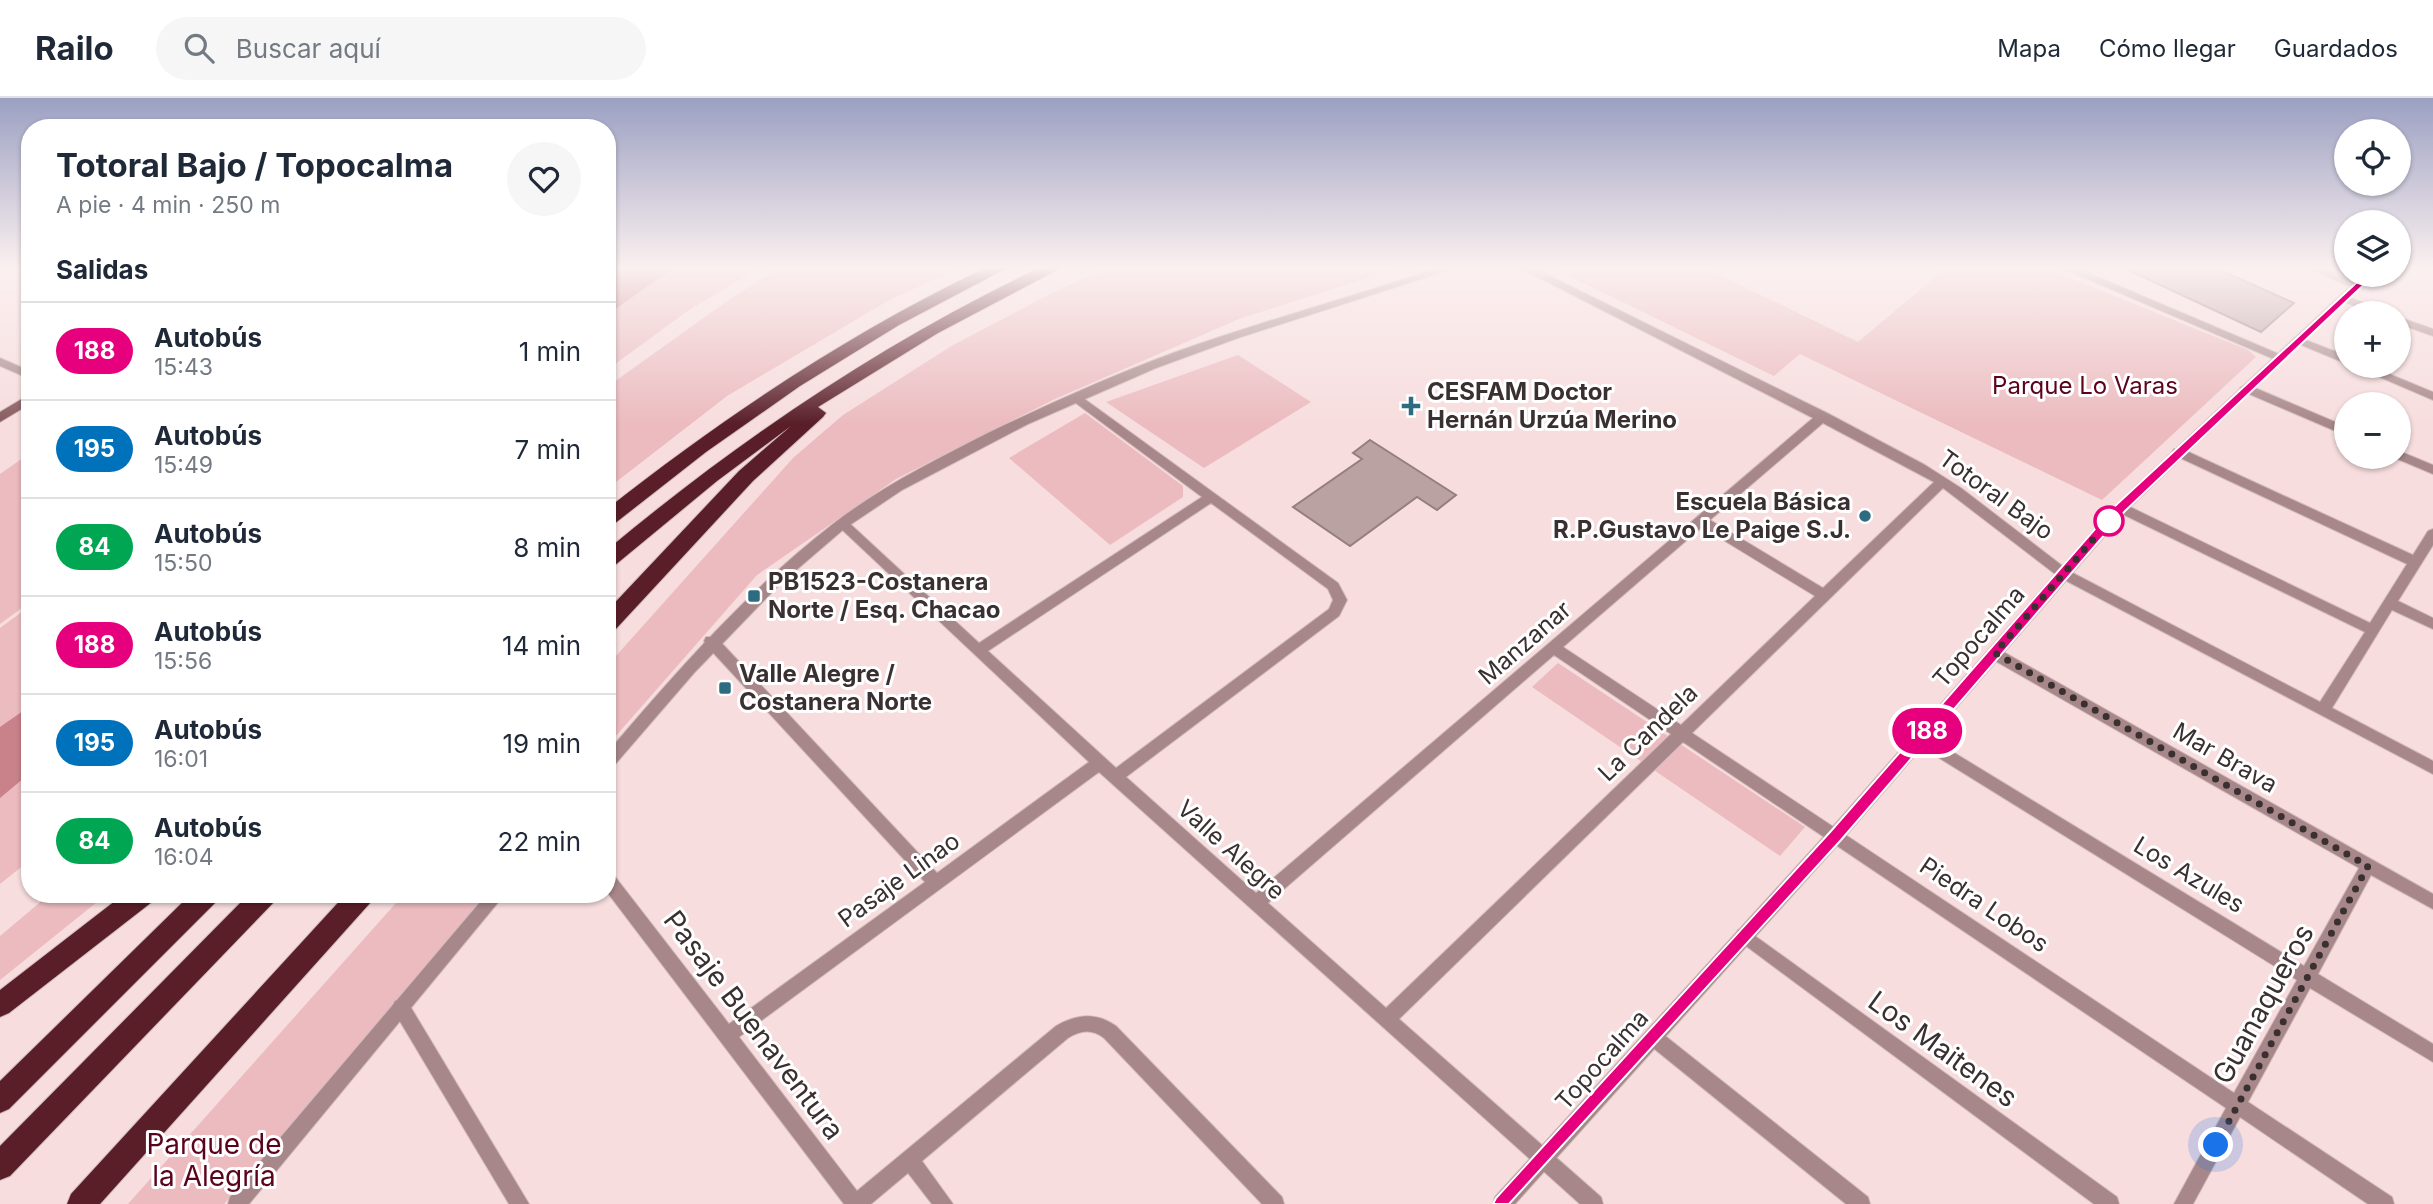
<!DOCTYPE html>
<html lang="es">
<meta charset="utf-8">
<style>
:root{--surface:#fff;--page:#f6f6f7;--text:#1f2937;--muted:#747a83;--line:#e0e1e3}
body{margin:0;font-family:Inter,sans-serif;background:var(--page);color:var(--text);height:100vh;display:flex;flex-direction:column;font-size:26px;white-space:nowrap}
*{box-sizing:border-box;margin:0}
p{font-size:23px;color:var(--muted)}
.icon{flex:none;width:38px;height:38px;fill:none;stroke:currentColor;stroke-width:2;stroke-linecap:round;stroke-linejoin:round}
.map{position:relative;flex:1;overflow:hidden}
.details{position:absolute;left:21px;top:21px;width:595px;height:784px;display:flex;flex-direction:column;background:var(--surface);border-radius:28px;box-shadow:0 2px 5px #0004}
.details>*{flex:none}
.badge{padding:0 14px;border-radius:23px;font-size:24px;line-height:46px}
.tools{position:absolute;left:2334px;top:21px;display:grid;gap:14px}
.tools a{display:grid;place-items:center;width:77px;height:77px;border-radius:50%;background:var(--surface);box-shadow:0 2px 5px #0004;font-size:35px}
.you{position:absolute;width:35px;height:35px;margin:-18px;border:5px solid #fff;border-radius:50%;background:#1a73e8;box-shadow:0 0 0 10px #1a73e833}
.map>.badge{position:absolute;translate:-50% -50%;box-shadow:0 0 0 4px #fff}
h2{padding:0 35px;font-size:26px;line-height:63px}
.round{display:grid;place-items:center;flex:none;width:74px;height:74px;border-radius:37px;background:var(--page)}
.overview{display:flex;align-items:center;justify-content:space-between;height:119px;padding:0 35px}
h1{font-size:33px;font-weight:700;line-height:52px}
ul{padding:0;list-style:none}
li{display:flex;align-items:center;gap:21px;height:98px;padding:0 35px;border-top:2px solid var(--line)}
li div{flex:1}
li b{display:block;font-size:26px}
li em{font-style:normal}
li .badge{min-width:77px;font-weight:700;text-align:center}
header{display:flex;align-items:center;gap:42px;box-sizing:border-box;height:98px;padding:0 35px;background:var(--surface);border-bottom:2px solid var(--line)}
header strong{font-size:33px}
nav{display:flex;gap:38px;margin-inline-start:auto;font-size:24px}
.search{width:490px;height:63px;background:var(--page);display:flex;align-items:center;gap:18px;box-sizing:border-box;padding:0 24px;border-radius:38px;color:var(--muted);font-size:26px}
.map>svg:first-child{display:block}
.green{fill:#ebbbbf}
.water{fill:#c98289}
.building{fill:#baa2a3;stroke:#967e80;stroke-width:2}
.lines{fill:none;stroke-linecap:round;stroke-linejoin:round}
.minor-casing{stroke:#d1babb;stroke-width:2}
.tertiary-casing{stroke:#d1babb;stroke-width:2}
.secondary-casing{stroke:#d1babb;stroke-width:2}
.motorway-casing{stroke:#d1babb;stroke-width:2}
.minor{fill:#a78789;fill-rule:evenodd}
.tertiary{fill:#a78789;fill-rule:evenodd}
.secondary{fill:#875a5e;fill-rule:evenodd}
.motorway{fill:#591e28;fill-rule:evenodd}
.line{fill:#e6007e;stroke:#fff;stroke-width:2}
.walk{stroke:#3a3031;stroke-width:7;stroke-dasharray:0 12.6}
.poi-dot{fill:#2c6b80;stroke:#fff;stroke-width:2.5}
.stop-dot{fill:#fff;stroke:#e6007e;stroke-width:3.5}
.labels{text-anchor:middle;stroke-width:6;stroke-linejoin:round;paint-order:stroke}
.park-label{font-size:24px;fill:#5b031d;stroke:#fff}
.poi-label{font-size:24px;font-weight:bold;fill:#3a3031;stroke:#fff;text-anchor:start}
.street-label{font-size:24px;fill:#3a3031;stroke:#fff}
.near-street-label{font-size:28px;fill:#3a3031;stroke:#fff}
.near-park-label{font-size:28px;fill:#5b031d;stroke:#fff}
</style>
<header>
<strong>Railo</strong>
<div class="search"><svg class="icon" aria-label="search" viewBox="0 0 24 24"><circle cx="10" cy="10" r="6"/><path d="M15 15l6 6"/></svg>Buscar aquí</div>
<nav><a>Mapa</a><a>Cómo llegar</a><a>Guardados</a></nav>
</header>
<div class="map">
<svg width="2433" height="1106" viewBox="0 0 2433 1106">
<rect width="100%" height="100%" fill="#f7ddde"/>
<path class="green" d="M607 171H757L686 214 607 272Z
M778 171H957L891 201 727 298 607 391V289L730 201Z
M1106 171H1395L1239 221 1055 301 896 381 757 477 607 648V568L793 360 843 317 953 247 1062 190Z
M1555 171H1707L1858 244 1945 171H2048L2248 252 2256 259 2102 402 1800 256 1774 278Z
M1238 257 1311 304 1204 370 1106 304Z
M1085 315 1183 388V399L1110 447 1009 360Z
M30 355V504L0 526V376Z
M30 508V762L0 786V530Z
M1558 565 1805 729 1780 758 1532 589Z
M50 796H107L0 882V838Z
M404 796H489L224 1106H128Z"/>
<path class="water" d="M607 171H672L607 217Z
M30 608V675L0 700V629Z"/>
<path class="building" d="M2126 171H2218L2294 205 2261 234Z
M1370 342 1456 397 1437 412 1417 399 1350 448 1293 409 1362 361 1353 355Z"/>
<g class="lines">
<g class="minor-casing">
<path id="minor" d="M1522 171H1536L1827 315 1925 367 1961 390 2069 473 2320 604 2365 534 2116 413 2115 410 2116 407H2126L2370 525 2407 466 2174 357 2172 354 2174 351H2182L2413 457 2428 433 2433 431V447L2398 503 2433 520V531L2392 512 2332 610 2433 663V676L2059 479 1943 390 1692 635 2234 995 2297 882 1915 645 1913 641 1915 637H1925L2304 868 2359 770 1990 560 1988 556 1990 552H2000L2433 796V811L2371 777 2318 876 2433 946V964L2310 890 2248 1004 2392 1099 2394 1106H2368L2240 1019 2193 1106H2174L2226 1010 1683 644 1399 921 1601 1099 1603 1106H1580L1099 674 739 939 857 1093 1056 928C1077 916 1096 914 1116 928L1282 1099 1284 1106H1262L1104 940C1092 931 1081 932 1068 940L922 1063 953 1106H932L908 1075 871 1106H844L607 794V774L613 776 729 926 925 784 706 547 704 543 706 539H716L937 775 1089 664 836 426 837 423H847L979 545 1202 399 1069 300 1075 296 1079 297 1338 485 1347 502 1339 518 1126 679 1256 795 1813 320ZM1823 325 1934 384 1823 490 1710 422ZM1211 405 1328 491 1333 502 1329 511 1116 670 988 553ZM1702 429 1815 498 1681 627 1563 549ZM1554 557 1671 636 1386 910 1268 805Z
M2064 171H2079L2286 259 2280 263 2276 262Z
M2311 171H2326L2361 188 2356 191 2352 190Z
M2343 197 2386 213 2388 215H2373L2339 202 2338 200Z
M2399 219 2433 231V238L2399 226Z
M2298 239 2347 258V266L2294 244V240Z
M0 260 30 273V281L0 268Z
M2354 268H2370L2433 294V302Z
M2246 286 2347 329V338L2242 293 2240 290Z
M2399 353 2433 367V376L2395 360 2399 359Z
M1744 830 2117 1099 2119 1106H2094L1738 842 1736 837 1738 832Z
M401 901 407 903 529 1106H509L395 915 392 909 395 903Z
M1653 931 1659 933 1868 1099 1870 1106H1846L1647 945 1644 939 1647 933Z"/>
</g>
<g class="tertiary-casing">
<path id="tertiary" d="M1435 171H1452L1238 240 1156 270 1028 326 902 392 844 431 780 486 694 575 612 670 607 672V655C677 573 748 492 833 426 881 389 935 362 988 335 1049 306 1110 278 1173 255 1259 224 1348 200 1435 171Z
M2362 177H2373L2126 413 1842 742 1515 1106H1493L1495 1099 1830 732 2116 407Z
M487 796H505L249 1106H228L230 1099Z"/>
</g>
<g class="secondary-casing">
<path id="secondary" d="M30 296V306L0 324V314Z"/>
</g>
<g class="motorway-casing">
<path id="motorway" d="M983 171H1005L899 227 800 288 706 354 614 426 607 428V411C725 318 848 236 983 171Z
M1037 171H1059L938 235 818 309 826 315 823 319 753 383 614 533 607 535V513L739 373 791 328 717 383 614 468 607 470V452C740 341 881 246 1037 171Z
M124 796H155L152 804 9 915 0 919V892Z
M191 796H219L216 804 9 1011 0 1015V983Z
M249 796H277L274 804 10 1078 0 1082V1048Z
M346 796H374L371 804 100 1106H67L71 1096Z"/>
</g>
<use href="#minor" class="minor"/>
<use href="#tertiary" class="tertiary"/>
<use href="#secondary" class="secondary"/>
<use href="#motorway" class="motorway"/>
</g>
<linearGradient id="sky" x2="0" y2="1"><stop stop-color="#9ba0c2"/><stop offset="0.52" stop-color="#fbf0f0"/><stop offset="1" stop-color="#fbf0f0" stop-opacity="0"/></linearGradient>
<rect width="2433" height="326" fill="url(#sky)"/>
<path class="line" d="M2368 174 2374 177 2372 179 2125 413 1841 742 1509 1106H1493L1496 1100 1831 733 2116 407Z"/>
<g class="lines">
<path class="walk" d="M2109 423 1995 555 2368 768 2216 1047"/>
</g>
<g class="poi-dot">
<path d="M1407.5 297.5h7v7h7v7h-7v7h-7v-7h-7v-7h7z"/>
<circle cx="1865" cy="418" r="7"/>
<rect x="747" y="491" width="14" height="14" rx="3.5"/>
<rect x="718" y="583" width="14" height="14" rx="3.5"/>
</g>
<circle class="stop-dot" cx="2109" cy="423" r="14"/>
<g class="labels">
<g class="park-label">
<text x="2085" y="296">Parque Lo Varas</text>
</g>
<g class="poi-label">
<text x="1427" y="302">CESFAM Doctor<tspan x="1427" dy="28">Hernán Urzúa Merino</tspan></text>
<text x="1851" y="412" text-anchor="end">Escuela Básica<tspan x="1851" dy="28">R.P.Gustavo Le Paige S.J.</tspan></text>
<text x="768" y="492">PB1523-Costanera<tspan x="768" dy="28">Norte / Esq. Chacao</tspan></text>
<text x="739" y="584">Valle Alegre /<tspan x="739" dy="28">Costanera Norte</tspan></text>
</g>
<g class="street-label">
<text transform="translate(1996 397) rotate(36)" y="8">Totoral Bajo</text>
<text transform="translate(1979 539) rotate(-49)" y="8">Topocalma</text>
<text transform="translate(1525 545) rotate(-41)" y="8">Manzanar</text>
<text transform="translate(1648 635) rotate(-44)" y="8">La Candela</text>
<text transform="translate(2225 660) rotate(30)" y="8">Mar Brava</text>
<text transform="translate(1231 752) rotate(42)" y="8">Valle Alegre</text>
<text transform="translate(2189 777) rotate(31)" y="8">Los Azules</text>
<text transform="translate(899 782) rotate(-36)" y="8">Pasaje Linao</text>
<text transform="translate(1984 807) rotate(34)" y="8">Piedra Lobos</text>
<text transform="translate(1602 962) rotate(-48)" y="8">Topocalma</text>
</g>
<g class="near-street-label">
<text transform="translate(2263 906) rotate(-61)" y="10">Guanaqueros</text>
<text transform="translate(754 927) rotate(53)" y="10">Pasaje Buenaventura</text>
<text transform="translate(1943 951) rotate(36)" y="10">Los Maitenes</text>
</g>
<g class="near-park-label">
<text x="214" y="1056">Parque de<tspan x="214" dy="32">la Alegría</tspan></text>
</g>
</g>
</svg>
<div class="tools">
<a><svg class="icon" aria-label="locate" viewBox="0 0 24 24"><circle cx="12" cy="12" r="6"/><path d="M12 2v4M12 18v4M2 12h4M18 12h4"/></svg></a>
<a><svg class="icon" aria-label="layers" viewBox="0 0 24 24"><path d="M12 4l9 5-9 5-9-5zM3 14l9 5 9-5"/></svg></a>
<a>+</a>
<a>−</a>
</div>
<div class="you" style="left:2216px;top:1047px"></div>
<b class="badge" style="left:1927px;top:633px;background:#e6007e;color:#fff">188</b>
<section class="details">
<div class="overview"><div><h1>Totoral Bajo / Topocalma</h1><p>A pie · 4 min · 250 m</p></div><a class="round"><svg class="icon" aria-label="heart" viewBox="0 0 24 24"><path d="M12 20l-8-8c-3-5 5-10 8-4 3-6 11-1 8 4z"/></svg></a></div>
<h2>Salidas</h2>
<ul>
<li><span class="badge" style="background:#e6007e;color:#fff">188</span><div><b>Autobús</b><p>15:43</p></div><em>1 min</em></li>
<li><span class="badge" style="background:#0072bc;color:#fff">195</span><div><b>Autobús</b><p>15:49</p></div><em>7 min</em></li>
<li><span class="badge" style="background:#00a651;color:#fff">84</span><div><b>Autobús</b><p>15:50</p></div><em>8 min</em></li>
<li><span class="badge" style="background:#e6007e;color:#fff">188</span><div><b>Autobús</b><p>15:56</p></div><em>14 min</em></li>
<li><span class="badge" style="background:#0072bc;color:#fff">195</span><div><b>Autobús</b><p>16:01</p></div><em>19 min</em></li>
<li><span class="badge" style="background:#00a651;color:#fff">84</span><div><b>Autobús</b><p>16:04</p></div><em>22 min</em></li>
</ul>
</section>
</div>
